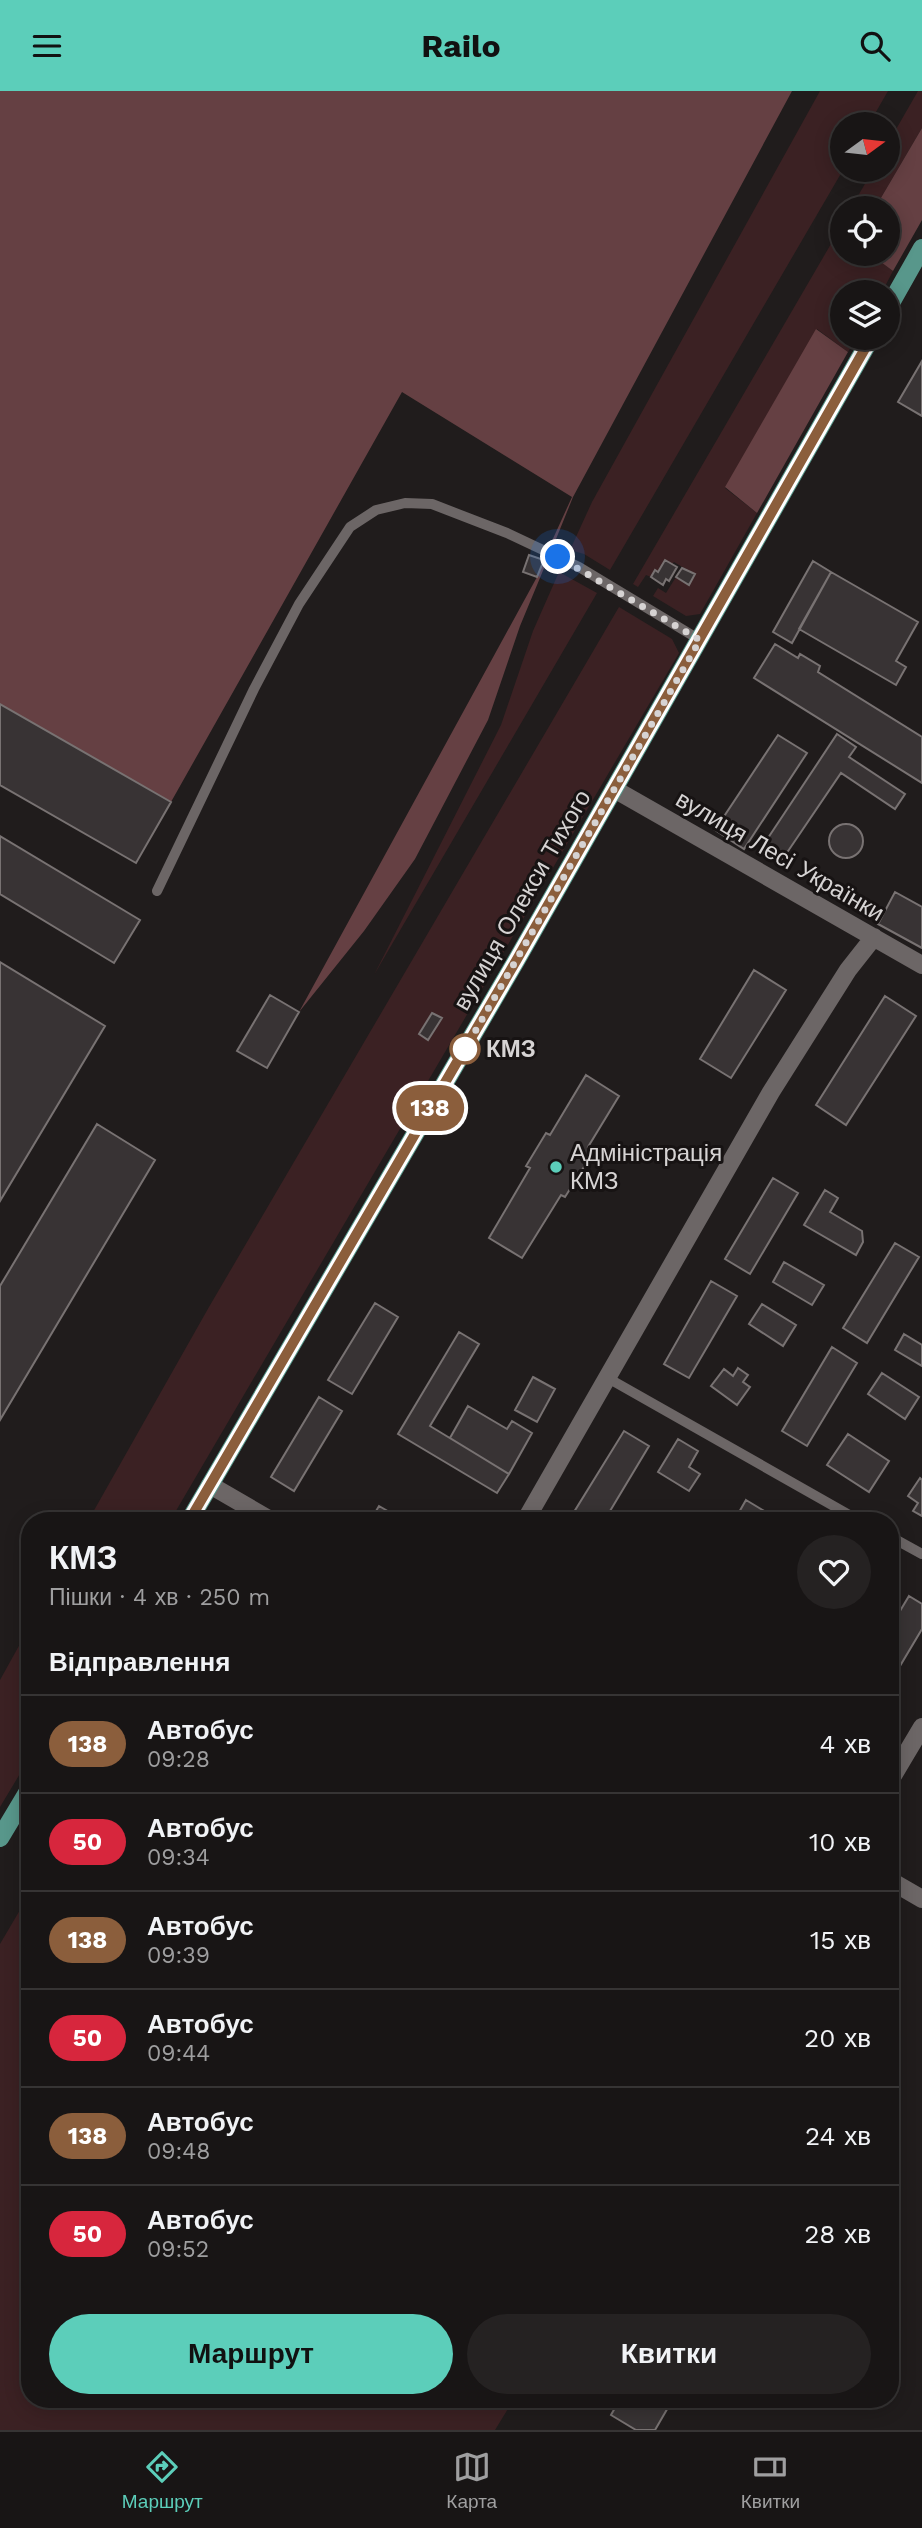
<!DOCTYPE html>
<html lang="uk">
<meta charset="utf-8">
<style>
:root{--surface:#181515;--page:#252222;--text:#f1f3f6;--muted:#9f9fa0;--line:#363434;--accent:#5cceba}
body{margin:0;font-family:"Work Sans",sans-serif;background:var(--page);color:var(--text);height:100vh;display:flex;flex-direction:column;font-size:26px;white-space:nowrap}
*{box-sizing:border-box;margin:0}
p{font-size:23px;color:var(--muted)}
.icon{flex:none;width:38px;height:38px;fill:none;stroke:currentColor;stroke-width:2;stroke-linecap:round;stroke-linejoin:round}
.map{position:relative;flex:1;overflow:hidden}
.panel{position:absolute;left:21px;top:1421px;width:878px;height:896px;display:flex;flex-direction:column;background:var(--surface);border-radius:28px;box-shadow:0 4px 18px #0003,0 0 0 2px var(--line)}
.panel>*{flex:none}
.badge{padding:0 14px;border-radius:23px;font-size:24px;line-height:46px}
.needle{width:46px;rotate:75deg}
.tools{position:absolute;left:830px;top:21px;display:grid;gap:14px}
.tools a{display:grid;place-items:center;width:70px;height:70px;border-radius:50%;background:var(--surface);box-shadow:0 4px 18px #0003,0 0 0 2px var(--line);font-size:35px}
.you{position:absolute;width:35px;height:35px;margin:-18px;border:5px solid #fff;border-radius:50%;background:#1a73e8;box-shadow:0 0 0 10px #1a73e833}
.map>.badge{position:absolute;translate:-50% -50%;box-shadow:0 0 0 4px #fff}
h2{padding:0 28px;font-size:26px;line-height:63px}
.round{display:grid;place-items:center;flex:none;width:74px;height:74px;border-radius:37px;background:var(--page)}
.headline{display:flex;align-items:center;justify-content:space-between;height:119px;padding:0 28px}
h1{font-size:33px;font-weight:700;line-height:52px}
.cta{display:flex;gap:14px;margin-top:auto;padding:14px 28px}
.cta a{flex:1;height:80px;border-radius:42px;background:var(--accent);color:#111;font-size:28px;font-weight:700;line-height:80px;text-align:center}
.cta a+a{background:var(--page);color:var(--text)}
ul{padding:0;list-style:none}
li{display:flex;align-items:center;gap:21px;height:98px;padding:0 28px;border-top:2px solid var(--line)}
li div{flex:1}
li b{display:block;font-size:26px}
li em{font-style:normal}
li .badge{min-width:77px;font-weight:700;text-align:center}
header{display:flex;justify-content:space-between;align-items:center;height:91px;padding:0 28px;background:var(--accent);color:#111;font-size:32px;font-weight:700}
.tab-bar{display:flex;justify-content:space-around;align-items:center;height:98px;border-top:2px solid var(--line);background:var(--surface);font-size:19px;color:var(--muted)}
.tab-bar a{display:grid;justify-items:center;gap:4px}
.tab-bar .on{color:var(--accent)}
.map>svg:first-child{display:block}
.green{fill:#3b2123}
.forest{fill:#654043}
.building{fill:#383334;stroke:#787272;stroke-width:2}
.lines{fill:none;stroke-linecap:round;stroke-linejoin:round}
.lane{stroke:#6c6666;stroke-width:10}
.street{stroke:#6c6666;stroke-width:18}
.primary{stroke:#58978b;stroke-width:18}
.line-casing{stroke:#fff;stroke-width:16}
.line{stroke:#8b5e3c;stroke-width:10}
.walk{stroke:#d6d3d3;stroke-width:7;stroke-dasharray:0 12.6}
.stop-dot{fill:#fff;stroke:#8b5e3c;stroke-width:3.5}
.poi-dot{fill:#5cceba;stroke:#171313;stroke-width:2.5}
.labels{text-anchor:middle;stroke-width:6;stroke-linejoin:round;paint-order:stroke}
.street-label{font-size:24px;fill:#d6d3d3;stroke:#171313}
.stop-label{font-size:24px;font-weight:bold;fill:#d6d3d3;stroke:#171313;text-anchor:start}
.poi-label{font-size:24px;fill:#d6d3d3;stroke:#171313;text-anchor:start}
</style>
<header><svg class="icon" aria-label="menu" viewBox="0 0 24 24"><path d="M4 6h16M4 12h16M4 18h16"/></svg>Railo<svg class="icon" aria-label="search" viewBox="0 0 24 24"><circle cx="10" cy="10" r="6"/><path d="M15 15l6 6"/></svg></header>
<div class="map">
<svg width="922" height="2339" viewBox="0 0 922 2339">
<rect width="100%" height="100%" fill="#201c1c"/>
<path class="green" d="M820 0H888L869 33H842L843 79 610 479 584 463 570 459 592 411Z
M918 0H922V37L875 117H851L873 79H887V54Z
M842 134V163H870L893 180 882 201H842V247H856L848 261 817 238 725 397 757 422 700 523 686 525 653 505 658 497 666 502 676 486 688 493 694 483 674 471 672 473 665 469 658 481 655 480 651 486 646 484 638 496 633 493Z
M559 481 597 502 374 884 501 634 533 540Z
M619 516 672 548 679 562 170 1430H88L209 1216Z
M30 1535V1666L0 1716V1589Z
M30 1802V2308H514L495 2339H0V1853Z"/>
<path class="forest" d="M0 0H792L573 406 554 453 551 452 572 406 402 301 171 711 0 613Z
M922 37V129L893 180 870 163H887V117H875Z
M816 238 848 261 757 422 725 396Z
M544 469 547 470 520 535 488 629 415 768 364 840 299 921 537 486Z"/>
<path class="building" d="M922 270V325L898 311Z
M529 464 544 469 537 486 523 481Z
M665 469 677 476 669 490 666 488 663 494 651 486 655 479 658 481Z
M813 470 831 481 792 552 773 541Z
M682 477 695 483 689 494 676 486Z
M831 481 918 531 896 570 906 576 896 594 799 538Z
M775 553 798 567 800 563 820 575 818 581 922 646V692L754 587Z
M0 613 171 711 136 772 0 694Z
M837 643 856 656 849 666 905 703 895 718 841 682 780 772 760 759Z
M778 644 807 662 744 758 715 739Z
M829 750a17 17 0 1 1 34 0a17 17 0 1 1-34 0Z
M0 745 140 829 114 872 0 803Z
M895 801 922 816V857L878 833Z
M0 871 105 935 0 1110Z
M754 879 786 899 731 987 700 968Z
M270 904 299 921 267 977 237 960Z
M885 905 916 925 846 1034 816 1014Z
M432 922 442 927 428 949 419 943Z
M586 984 619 1005 588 1056 594 1060 565 1106 561 1104 522 1167 489 1147 530 1077 526 1075 546 1042 550 1044Z
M97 1033 155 1069 0 1329V1195Z
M773 1087 798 1102 750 1183 725 1168Z
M825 1099 838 1107 830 1121 862 1140 863 1151 856 1164 804 1134Z
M895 1152 919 1166 867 1252 843 1237Z
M784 1171 824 1194 812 1214 773 1191Z
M711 1190 737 1205 689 1287 664 1273Z
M375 1212 398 1226 352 1303 328 1289Z
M762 1213 796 1234 783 1255 749 1233Z
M459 1241 479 1253 430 1335 509 1383 497 1402 398 1343Z
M904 1243 922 1254V1275L895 1259Z
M832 1256 857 1272 807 1355 782 1340Z
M738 1277 748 1284 743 1291 750 1296 737 1314 711 1295 724 1278 733 1285Z
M882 1282 919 1306 905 1328 868 1303Z
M533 1286 555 1298 537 1331 515 1319Z
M319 1306 342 1320 294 1400 271 1386Z
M468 1315 507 1338 512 1330 532 1342 509 1383 450 1347Z
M624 1340 649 1355 604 1430H589L574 1421Z
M848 1343 889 1370 869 1401 827 1374Z
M678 1348 698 1360 689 1376 700 1383 689 1400 658 1381Z
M920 1387 922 1389V1425L913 1420 918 1412 908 1405Z
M746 1409 771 1424 768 1430H734Z
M379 1415 405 1430H370Z
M909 1505 922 1513V1538L891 1590V1535Z
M620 2308H673L655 2339H636L611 2324Z"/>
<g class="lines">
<path class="lane" d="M157 800 254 598 299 513 350 436 376 419 405 412 432 413 507 442 579 476 700 549
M606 1286 860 1430
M891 1446 922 1463"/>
<path class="street" d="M614 698 922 874
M210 1394 272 1430
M525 1430 771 1001 848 879 874 846
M891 1688 922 1636
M891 1790 922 1808"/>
<path class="primary" d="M887 219 922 157
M189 1430 516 870 871 247
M0 1747 30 1697"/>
</g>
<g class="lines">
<g class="line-casing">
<path id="line" d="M189 1430 516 870 871 247"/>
</g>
<use href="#line" class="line"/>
<path class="walk" d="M465 958 461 965 700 549 558 466"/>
</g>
<circle class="stop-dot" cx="465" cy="958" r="14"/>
<circle class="poi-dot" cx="556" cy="1076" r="7"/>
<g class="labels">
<g class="street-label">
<text transform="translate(780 765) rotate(30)" y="8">вулиця Лесі Українки</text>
<text transform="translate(522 809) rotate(-60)" y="8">вулиця Олекси Тихого</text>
</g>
<g class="stop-label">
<text x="486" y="966">КМЗ</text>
</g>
<g class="poi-label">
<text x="570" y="1070">Адміністрація<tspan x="570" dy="28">КМЗ</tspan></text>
</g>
</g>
</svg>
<div class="tools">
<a><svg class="needle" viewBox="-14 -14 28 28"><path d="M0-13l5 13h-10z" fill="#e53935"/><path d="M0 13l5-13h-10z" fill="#9f9fa0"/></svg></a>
<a><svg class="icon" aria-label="locate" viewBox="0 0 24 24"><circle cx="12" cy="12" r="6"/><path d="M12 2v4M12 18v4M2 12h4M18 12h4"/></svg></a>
<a><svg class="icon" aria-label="layers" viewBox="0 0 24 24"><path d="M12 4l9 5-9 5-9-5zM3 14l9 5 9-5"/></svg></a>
</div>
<div class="you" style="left:558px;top:466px"></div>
<b class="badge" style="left:430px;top:1017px;background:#8b5e3c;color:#fff">138</b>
<section class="panel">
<div class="headline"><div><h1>КМЗ</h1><p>Пішки · 4 хв · 250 m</p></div><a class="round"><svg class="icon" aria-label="heart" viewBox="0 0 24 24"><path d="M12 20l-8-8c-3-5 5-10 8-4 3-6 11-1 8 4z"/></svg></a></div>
<h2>Відправлення</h2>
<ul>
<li><span class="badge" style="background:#8b5e3c;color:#fff">138</span><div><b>Автобус</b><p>09:28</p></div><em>4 хв</em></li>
<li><span class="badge" style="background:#d7263d;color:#fff">50</span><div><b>Автобус</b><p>09:34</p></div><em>10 хв</em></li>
<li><span class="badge" style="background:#8b5e3c;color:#fff">138</span><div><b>Автобус</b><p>09:39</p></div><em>15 хв</em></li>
<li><span class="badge" style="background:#d7263d;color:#fff">50</span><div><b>Автобус</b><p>09:44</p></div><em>20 хв</em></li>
<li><span class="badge" style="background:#8b5e3c;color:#fff">138</span><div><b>Автобус</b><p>09:48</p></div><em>24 хв</em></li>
<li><span class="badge" style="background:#d7263d;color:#fff">50</span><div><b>Автобус</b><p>09:52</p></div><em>28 хв</em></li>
</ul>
<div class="cta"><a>Маршрут</a><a>Квитки</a></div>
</section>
</div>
<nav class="tab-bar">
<a class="on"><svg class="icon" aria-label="directions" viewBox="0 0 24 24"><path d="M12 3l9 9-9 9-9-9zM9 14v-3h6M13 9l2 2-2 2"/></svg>Маршрут</a>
<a><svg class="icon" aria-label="map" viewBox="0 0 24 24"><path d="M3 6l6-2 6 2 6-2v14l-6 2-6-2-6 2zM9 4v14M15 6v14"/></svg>Карта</a>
<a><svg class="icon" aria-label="tickets" viewBox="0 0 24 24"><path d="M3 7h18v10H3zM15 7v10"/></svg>Квитки</a>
</nav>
